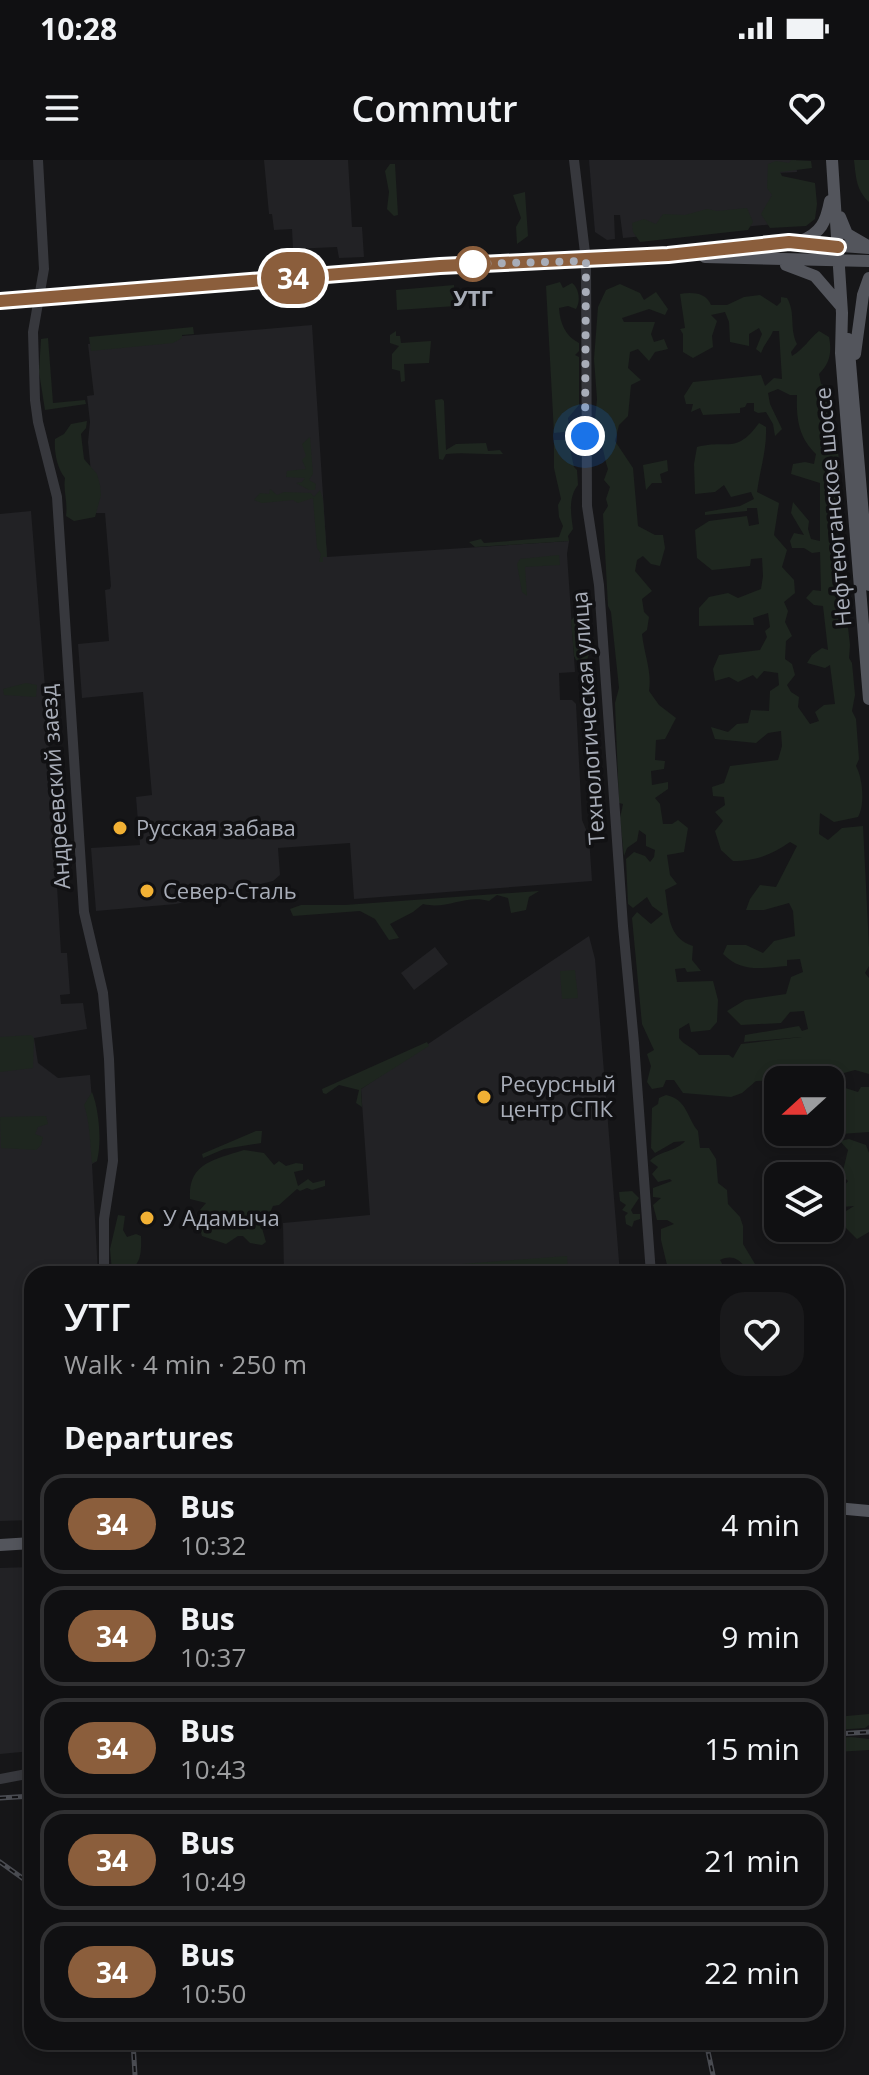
<!DOCTYPE html>
<meta charset="utf-8">
<style>
:root{--surface:#101012;--page:#19191b;--text:#f1f3f6;--muted:#9c9d9f;--line:#303032}
body{margin:0;font-family:"Open Sans",sans-serif;background:var(--page);color:var(--text);height:100vh;display:flex;flex-direction:column;font-size:30px;white-space:nowrap}
*{box-sizing:border-box;margin:0}
p{font-size:26px;color:var(--muted)}
.icon{flex:none;width:44px;height:44px;fill:none;stroke:currentColor;stroke-width:2;stroke-linecap:round;stroke-linejoin:round}
.map{position:relative;flex:1;overflow:hidden}
.sheet{position:absolute;left:24px;top:1106px;width:820px;height:784px;display:flex;flex-direction:column;background:var(--surface);border-radius:24px;box-shadow:0 4px 12px #0003,0 0 0 2px var(--line)}
.sheet>*{flex:none}
.badge{padding:0 16px;border-radius:26px;font-size:28px;line-height:52px}
.needle{width:52px;rotate:249deg}
.fabs{position:absolute;left:764px;top:906px;display:grid;gap:16px}
.fabs a{display:grid;place-items:center;width:80px;height:80px;border-radius:16px;background:var(--surface);box-shadow:0 4px 12px #0003,0 0 0 2px var(--line);font-size:40px}
.you{position:absolute;width:40px;height:40px;margin:-20px;border:6px solid #fff;border-radius:50%;background:#1a73e8;box-shadow:0 0 0 12px #1a73e833}
.map>.badge{position:absolute;translate:-50% -50%;box-shadow:0 0 0 4px #fff}
h2{padding:0 40px;font-size:30px;line-height:72px}
.round{display:grid;place-items:center;flex:none;width:84px;height:84px;border-radius:24px;background:var(--page)}
.summary{display:flex;align-items:center;justify-content:space-between;height:136px;padding:0 40px}
h1{font-size:38px;font-weight:600;line-height:60px}
ul{padding:0;list-style:none}
li{display:flex;align-items:center;gap:24px;height:100px;margin:0 16px 12px;padding:0 24px;border:4px solid var(--line);border-radius:24px}
li div{flex:1}
li b{display:block;font-size:30px}
li em{font-style:normal}
li .badge{min-width:88px;font-weight:700;text-align:center}
.status{display:flex;justify-content:space-between;align-items:center;height:56px;padding:0 40px;background:var(--surface);direction:ltr}
.status svg{height:22px;fill:currentColor}
header{display:flex;justify-content:space-between;align-items:center;height:104px;padding:0 40px;background:var(--surface);font-size:36px;font-weight:600}
.map>svg:first-child{display:block}
.built{fill:#222225}
.green{fill:#1e261f}
.lines{fill:none;stroke-linecap:round;stroke-linejoin:round}
.minor{stroke:#37383d;stroke-width:10}
.major{stroke:#53555c;stroke-width:12}
.rail-casing{stroke:#4a4c52;stroke-width:5}
.rail{stroke:#111113;stroke-width:2;stroke-dasharray:6;stroke-linecap:butt}
.line-casing{stroke:#fff;stroke-width:18}
.line{stroke:#8b5e3c;stroke-width:12}
.walk{stroke:#a8adb8;stroke-width:8;stroke-dasharray:0 14.4}
.stop-dot{fill:#fff;stroke:#8b5e3c;stroke-width:4}
.poi-dot{fill:#f2b134;stroke:#111113;stroke-width:3}
.labels{text-anchor:middle;stroke-width:7;stroke-linejoin:round;paint-order:stroke}
.stop-label{font-size:22px;font-weight:bold;fill:#a8adb8;stroke:#111113}
.street-label{font-size:22px;fill:#a8adb8;stroke:#111113}
.poi-label{font-size:22px;fill:#a8adb8;stroke:#111113;text-anchor:start}
</style>
<div class="status"><b>10:28</b><svg viewBox="0 0 49 12"><path d="M0 12V9h3v3zM5 12V6h3v6zM10 12V3h3v9zM15 12V0h3v12zM26 1h20v11H26zM47 4h2v5h-2z"/></svg></div>
<header><svg class="icon" aria-label="menu" viewBox="0 0 24 24"><path d="M4 6h16M4 12h16M4 18h16"/></svg>Commutr<svg class="icon" aria-label="heart" viewBox="0 0 24 24"><path d="M12 20l-8-8c-3-5 5-10 8-4 3-6 11-1 8 4z"/></svg></header>
<div class="map">
<svg width="869" height="1915" viewBox="0 0 869 1915">
<rect width="100%" height="100%" fill="#161618"/>
<path class="built" d="M264 0H348L352 67H362L364 97 339 98 337 87 293 89 292 69 274 70 272 54H269Z
M589 0H796L797 12 776 13 798 62 623 78 620 55H614L615 79 607 80 595 72Z
M312 165 327 397 569 381 567 394 575 512 559 513 560 540H572L576 544 582 660 589 677 592 721 354 739 350 683 278 688 280 715 273 721 176 744 96 751 91 688 140 685 136 637 152 635 143 532 82 538 78 484 109 481 105 430 110 429 111 426 105 353H95L88 282 90 262 87 236 94 235 88 184Z
M31 351 46 540 61 793H67L70 834 60 835 61 844 83 843 87 869 34 878 38 903 58 918 90 915 97 1001 92 1004 98 1114H32V1360L0 1361V354Z
M589 776 595 799 620 1114H284L283 1063 370 1055 361 929Z
M435 787 448 804 414 830 401 813Z
M32 1407V1591L0 1594V1408Z"/>
<path class="green" d="M791 0 811 1 812 8 780 12 782 16 815 23 817 44 815 59 806 66 770 68 761 54 772 35 767 28 768 4 776 1 789 3Z
M854 0H869V42C856 30 856 17 854 0Z
M390 4H395L398 55 394 56 387 49 389 32 385 11Z
M525 32 528 76 517 84 516 67 521 58 513 35Z
M747 48 753 62 748 70 640 82 633 72 632 63 644 59 656 64 663 54 685 55 707 49 717 51Z
M560 122 563 128 572 123C579 128 581 141 576 149L568 146 559 148C560 163 565 176 579 183V191L575 195 579 197V245L568 258 569 268 564 272 554 273 546 126Z
M620 124 640 133 644 140 656 132 668 149 665 155 649 149 622 158 624 162H655L651 174 654 182 664 179 668 189 655 192 649 201 638 189 630 192 628 208 641 220 631 225 628 256 619 265 615 281 633 308 638 366 655 375H663L665 388 660 406 651 404 643 396 637 400 635 411 652 431 642 439 644 452 649 457 647 470 642 474C644 494 652 511 649 531L659 545 676 558 665 579 656 580 655 600 665 601 664 609 651 611 652 625 668 622V629L655 638 660 644 663 664H672L678 660 688 668 684 692 667 695 670 715 677 724 665 730C669 753 667 778 693 786L692 800 701 811 687 812 685 808 675 809 677 822 713 821 718 840 717 862 710 870 691 872 689 863 679 869V878C685 886 693 887 699 895H729L733 898 741 884 802 877 744 882 745 875 799 866 802 871 808 869 804 851 790 852 781 863 741 865 727 851 745 840 786 834 791 817 803 812 800 799 787 800V806C761 808 742 813 723 794L727 785H746L763 793 774 781 795 776 793 751 789 743 764 750H746L750 739 760 725 776 727 797 686 790 682C771 695 756 701 733 701L721 690 715 671 723 661 715 652 725 645 724 637 713 636 712 627 724 623 730 606 778 600 782 586 781 571 768 573 756 583 715 579 711 567 728 572 737 564 748 563 751 550 769 551 770 531 779 525 778 513 764 511 757 519 753 515 738 522 729 517 715 521 713 509 719 495 760 490 767 477 765 471 770 467 768 453 753 458 754 465 699 466V448L709 437 728 433 738 438 761 429 763 416 762 398 751 399 750 406 712 410 697 398 695 370 709 361 747 356 749 366 759 364 757 348H747V351L705 355V352L740 346 754 339 751 332 731 337 724 325 715 332 695 334 694 304 697 287C728 279 736 295 759 263L766 267C767 290 760 309 757 332L779 343 774 375 787 390 782 407 794 420 795 433 784 442 788 451 785 462 792 476 786 481 785 499 792 504 795 515 787 525 791 532 799 537 798 547 810 564 819 561 815 552 824 545 835 544 830 505 825 508 807 503 812 495 822 488 828 490 823 446 814 445 806 438 813 430 821 431 820 392 812 393 804 388H792L790 381 794 373 804 375 791 353 793 342 809 361 808 369 811 379 820 381V323L791 314 793 304 805 302 814 304 816 294C799 278 796 259 797 235H790L778 229 768 233 770 244 782 269 775 276 773 264 766 252 758 253 754 251V243H747L745 247 740 248V253L703 255 700 248 691 252 693 244H686L684 236 693 222 761 215 765 226 774 218 782 219 779 171H773C770 179 764 184 761 193L756 189 762 174 759 168 749 174V186L730 182 729 162 725 152 711 155 717 161 712 176 713 187 693 198 683 192V174L680 169 685 168 680 134C691 132 706 132 711 145H727L744 137 760 135 777 146 781 142V137L787 138C796 153 789 168 797 184L791 192 792 196C804 189 809 179 819 171L829 177C832 192 830 203 819 214L821 224 833 229 827 253 833 264 837 282 840 310 835 319V331L840 344 847 426 845 441 850 485 849 498 852 503 855 535 852 551 856 559 859 599 856 606C863 619 865 645 858 657L834 662 820 653 819 674 828 680 842 668 863 666 869 787V806L865 813 869 818V914L855 910 818 920 756 921 742 933 731 937 683 933 674 920H666L663 927 652 929 647 922 651 906 647 894 654 890 642 864 632 758 637 752 651 764 663 754 652 746 647 737 633 748 628 744 626 699 634 692 645 696 650 702 654 697 655 690 646 686V675L639 670 637 681 627 688 624 696 620 658 623 644 619 643 615 543 619 528 611 452 608 446 603 354 608 346 606 339 610 327 604 320 608 309C603 295 604 281 594 270L597 239 594 199 598 147 606 130Z
M454 125 456 146 397 150 396 130Z
M193 167 194 174 182 175V178L173 183 91 191 89 177Z
M396 171V176H400L401 183 431 181 429 203 404 204 405 221 401 222 400 211 392 209V194L399 186 390 183V175Z
M48 178 53 243 85 240 86 244 45 250 39 212 41 179Z
M442 239 444 241 446 290 456 284 486 283 488 291 500 290 503 294C484 295 466 292 446 294L443 300 439 299 435 240Z
M87 261 86 268 81 274 84 299 97 314 100 325 101 335 95 357 74 361 66 356C68 342 63 331 65 318 57 308 54 292 55 279L64 274 71 264Z
M310 277 313 314 309 320 316 324 315 330H309L296 323 302 322 305 318 286 317 287 311 306 309 302 300 306 296 302 284Z
M554 280H568L574 307 577 310 578 325C568 337 571 355 573 369L568 376 569 381 475 387 469 382 481 379 484 383 559 377 563 366 559 357 558 345 561 339 554 308Z
M667 300 668 311 660 314 662 323H652L646 330 643 305Z
M270 329 277 335 284 332 311 333 314 337 320 330 323 339 327 397H323V402H319L321 394 317 388 313 338 298 343 293 340 262 343 254 340 260 333 269 334Z
M559 395 560 405 525 407 527 436 522 432 517 404 520 399Z
M586 446V451L581 455 582 473 590 478 591 488 587 500 581 502 576 500 574 496 571 460Z
M26 523 37 525 36 537 4 535 3 529Z
M539 731 529 737 526 750 511 753 508 738 497 735 489 741C465 734 448 750 423 744L413 752 390 764 399 778 389 780 375 759 360 751 293 756 290 749 301 745H345Z
M575 810 578 838 562 839 560 811Z
M31 875 34 878 33 908 0 912V877Z
M427 882 429 886 361 929 362 947 356 943 359 930 339 925 326 934 323 933 322 929Z
M842 927 858 932 861 927H869V972L841 974 836 946 842 938 838 935Z
M92 932C99 950 102 981 97 1001L92 1003C90 986 90 961 84 945Z
M666 935C687 939 687 958 698 971L700 988H709L716 999 718 1023 727 1030 728 1044 740 1057 743 1066V1084L761 1114H739L745 1107C738 1098 731 1095 720 1100L726 1111 734 1106 739 1107 738 1114H675L668 1109 661 1080V1069L674 1064 667 1060H657L653 1045 661 1038 653 1037V1028L672 1021 670 1019 658 1022 652 1014 658 1007 650 1001C658 991 676 992 685 981L674 982 655 993 651 988 652 948 658 944 659 938Z
M46 956 48 964 38 967 35 974 43 977 41 985 36 990 1 988 0 957Z
M256 971H262L261 983 224 989 203 998 202 994Z
M849 979 866 985 869 993V1072L857 1079 842 1064 846 1051 854 1046 842 1047 837 1035 848 1021 842 1015 848 990 840 981Z
M244 990 264 993 274 1005 279 1001 286 1006 296 1003 303 1004V1010L294 1012 298 1026 308 1019 313 1023 325 1020V1026L312 1030 307 1028 300 1031 297 1029 279 1045 273 1046 269 1055 273 1062 266 1063 262 1068 266 1082 262 1085 250 1083 243 1076H238L226 1084 202 1076 198 1061 202 1057 200 1050 206 1043 190 1039C188 1003 213 1000 244 990Z
M632 1031 639 1038 631 1050 633 1054H640V1059L634 1061 632 1067 626 1064 625 1056 628 1053 622 1050 626 1045 620 1041 619 1032Z
M118 1055 125 1056 123 1070 127 1077 136 1074 141 1076C142 1100 139 1113 112 1112L110 1089Z
M567 1096 568 1113C555 1109 541 1114 528 1111 520 1109 516 1107 508 1106L502 1111 466 1109 453 1111 449 1105Z
M869 1554V1565L865 1568 836 1570V1557Z
M851 1577 869 1579V1590L836 1592V1578Z"/>
<g class="lines">
<path class="minor" d="M38 0 44 109 33 172 35 240 38 262 57 337 84 752 103 833 109 899 113 1001 104 1059V1114
M574 0 586 101 587 346 599 425 623 766 634 883 651 1114
M0 1619 32 1613"/>
<path class="major" d="M832 0 842 153 841 193 869 539
M840 57 847 74 866 85
M801 81C821 73 826 62 830 41
M705 97 869 101
M786 105 815 116 840 145
M0 141 440 106 668 95 789 82 869 88
M848 179 869 425
M855 194 863 135 869 118
M836 1348 869 1351
M0 1385 32 1383"/>
<g class="rail-casing">
<path id="rail" d="M836 1574 869 1572
M0 1638 32 1636
M0 1702 32 1725
M133 1882 135 1915
M706 1882 713 1915"/>
</g>
<use href="#rail" class="rail"/>
</g>
<g class="lines">
<g class="line-casing">
<path id="line" d="M0 141 440 106 668 95 789 82 838 87"/>
</g>
<use href="#line" class="line"/>
<path class="walk" d="M473 104 586 101 585 276"/>
</g>
<circle class="stop-dot" cx="473" cy="104" r="16"/>
<g class="poi-dot">
<circle cx="120" cy="668" r="8"/>
<circle cx="147" cy="731" r="8"/>
<circle cx="484" cy="937" r="8"/>
<circle cx="147" cy="1058" r="8"/>
</g>
<g class="labels">
<g class="stop-label">
<text x="473" y="146">УТГ</text>
</g>
<g class="street-label">
<text transform="translate(833 347) rotate(-95)" y="8">Нефтеюганское шоссе</text>
<text transform="translate(588 558) rotate(-94)" y="8">Технологическая улица</text>
<text transform="translate(55 627) rotate(-94)" y="8">Андреевский заезд</text>
</g>
<g class="poi-label">
<text x="136" y="676">Русская забава</text>
<text x="163" y="739">Север-Сталь</text>
<text x="500" y="932">Ресурсный<tspan x="500" dy="25">центр СПК</tspan></text>
<text x="163" y="1066">У Адамыча</text>
</g>
</g>
</svg>
<div class="fabs">
<a><svg class="needle" viewBox="-14 -14 28 28"><path d="M0-13l5 13h-10z" fill="#e53935"/><path d="M0 13l5-13h-10z" fill="#9c9d9f"/></svg></a>
<a><svg class="icon" aria-label="layers" viewBox="0 0 24 24"><path d="M12 4l9 5-9 5-9-5zM3 14l9 5 9-5"/></svg></a>
</div>
<div class="you" style="left:585px;top:276px"></div>
<b class="badge" style="left:293px;top:118px;background:#8b5e3c;color:#fff">34</b>
<section class="sheet">
<div class="summary"><div><h1>УТГ</h1><p>Walk · 4 min · 250 m</p></div><a class="round"><svg class="icon" aria-label="heart" viewBox="0 0 24 24"><path d="M12 20l-8-8c-3-5 5-10 8-4 3-6 11-1 8 4z"/></svg></a></div>
<h2>Departures</h2>
<ul>
<li><span class="badge" style="background:#8b5e3c;color:#fff">34</span><div><b>Bus</b><p>10:32</p></div><em>4 min</em></li>
<li><span class="badge" style="background:#8b5e3c;color:#fff">34</span><div><b>Bus</b><p>10:37</p></div><em>9 min</em></li>
<li><span class="badge" style="background:#8b5e3c;color:#fff">34</span><div><b>Bus</b><p>10:43</p></div><em>15 min</em></li>
<li><span class="badge" style="background:#8b5e3c;color:#fff">34</span><div><b>Bus</b><p>10:49</p></div><em>21 min</em></li>
<li><span class="badge" style="background:#8b5e3c;color:#fff">34</span><div><b>Bus</b><p>10:50</p></div><em>22 min</em></li>
</ul>
</section>
</div>
